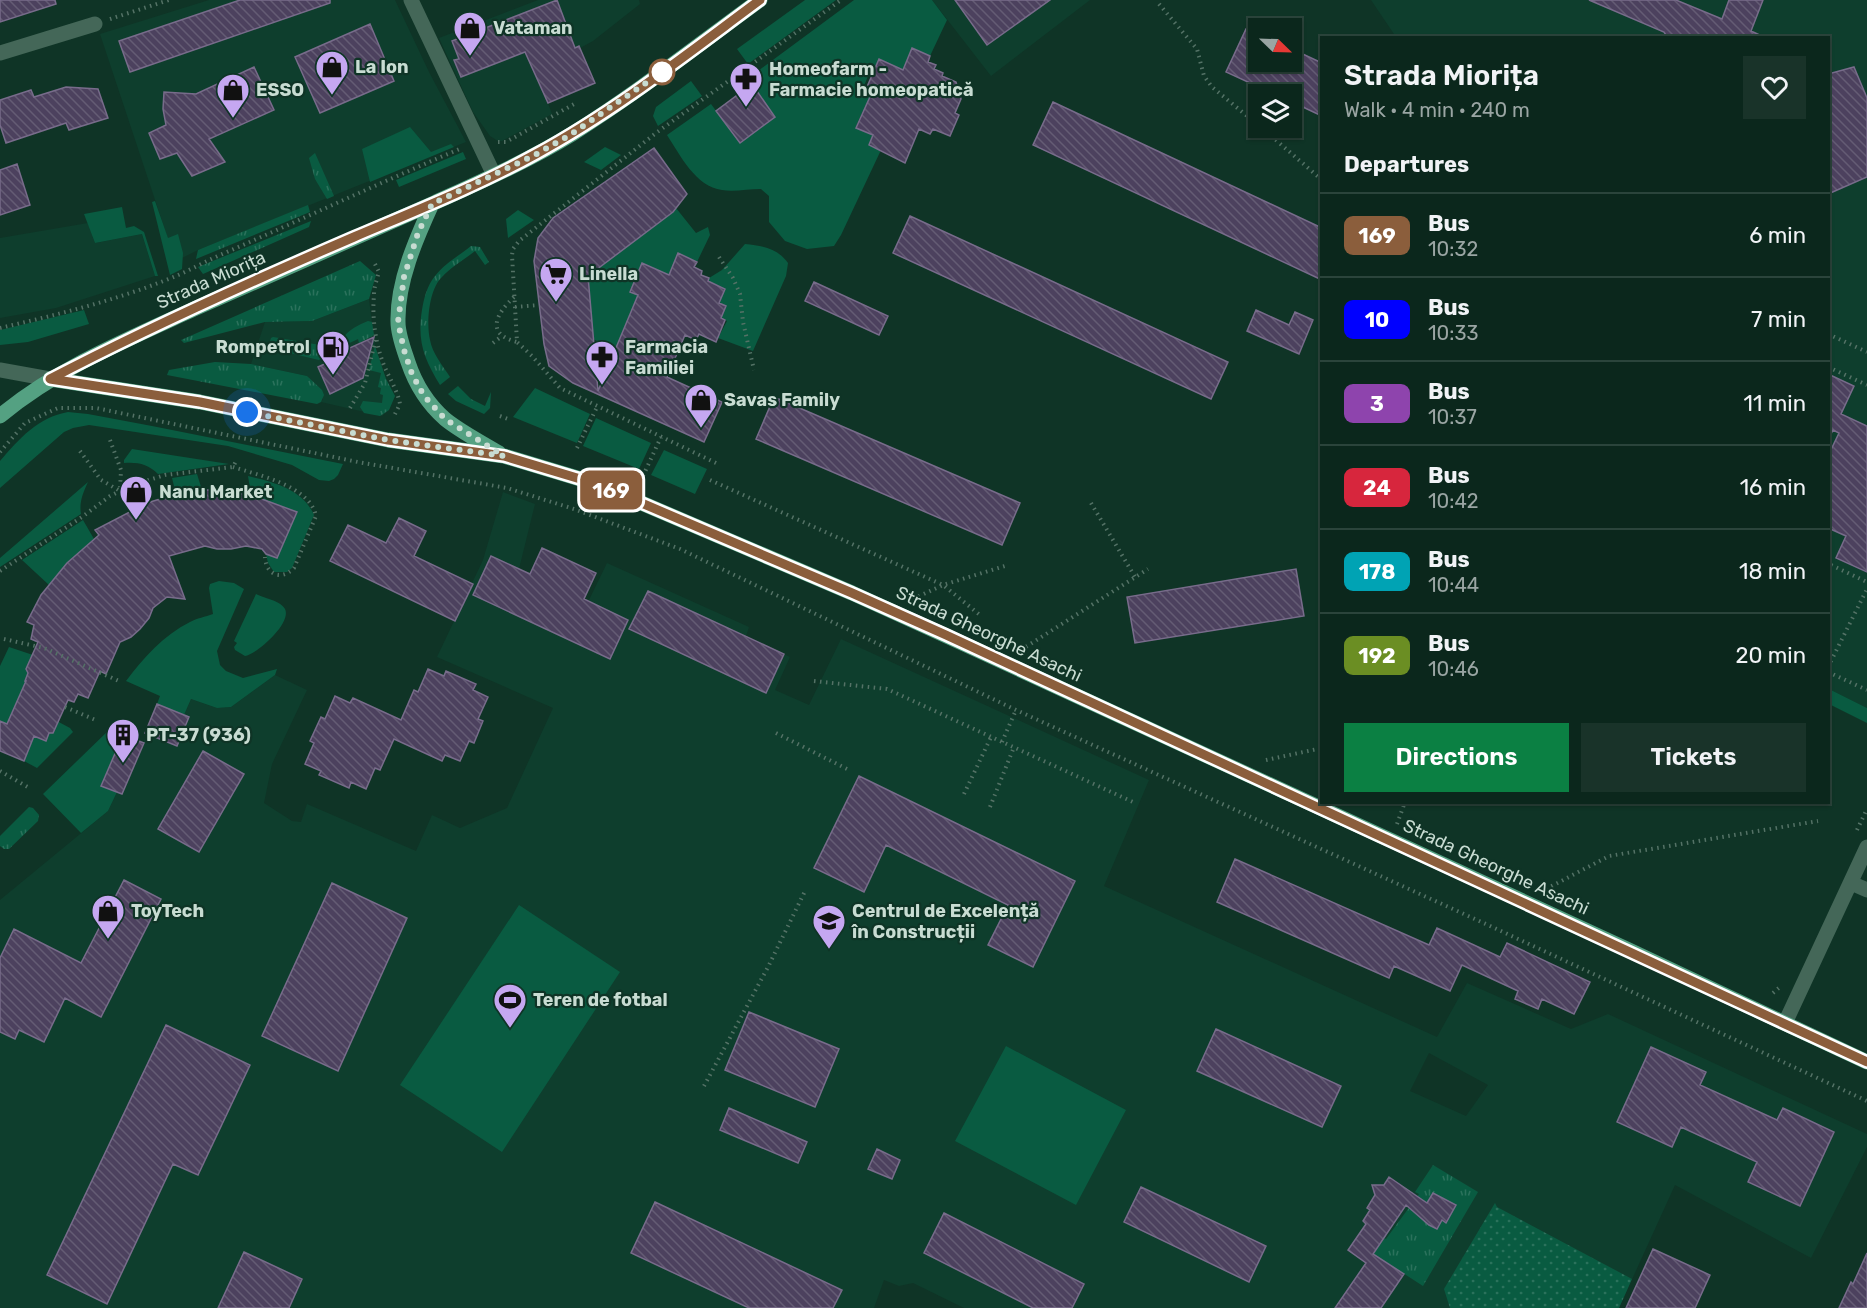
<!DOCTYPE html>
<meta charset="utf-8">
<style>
:root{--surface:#0b271c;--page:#193329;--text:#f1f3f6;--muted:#9aa5a3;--line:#2b443b;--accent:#0b8043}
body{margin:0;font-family:Rubik,sans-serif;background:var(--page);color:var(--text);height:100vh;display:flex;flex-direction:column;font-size:22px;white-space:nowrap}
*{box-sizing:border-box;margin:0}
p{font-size:20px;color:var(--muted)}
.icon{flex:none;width:33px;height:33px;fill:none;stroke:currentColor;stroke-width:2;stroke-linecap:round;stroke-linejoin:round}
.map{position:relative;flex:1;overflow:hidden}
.details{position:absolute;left:1320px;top:36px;width:510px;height:768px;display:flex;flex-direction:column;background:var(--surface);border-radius:0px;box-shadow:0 2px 4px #0004,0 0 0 2px var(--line)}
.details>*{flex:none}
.badge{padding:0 12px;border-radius:9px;font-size:21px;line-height:39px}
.needle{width:39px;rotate:113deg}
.buttons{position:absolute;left:1248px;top:18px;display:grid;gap:12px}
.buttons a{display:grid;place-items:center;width:54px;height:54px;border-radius:0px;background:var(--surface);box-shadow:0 2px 4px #0004,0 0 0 2px var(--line);font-size:30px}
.you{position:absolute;width:30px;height:30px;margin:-15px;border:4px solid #fff;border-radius:50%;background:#1a73e8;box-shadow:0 0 0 9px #1a73e833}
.map>.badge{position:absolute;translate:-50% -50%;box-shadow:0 0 0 3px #fff}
h2{padding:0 24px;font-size:22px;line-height:54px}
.round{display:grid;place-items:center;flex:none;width:63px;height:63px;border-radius:0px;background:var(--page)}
.overview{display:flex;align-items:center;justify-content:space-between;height:102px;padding:0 24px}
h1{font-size:28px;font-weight:600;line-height:45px}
.button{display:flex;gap:12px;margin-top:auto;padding:12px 24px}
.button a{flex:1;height:69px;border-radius:0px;background:var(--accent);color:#fff;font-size:24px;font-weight:600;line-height:69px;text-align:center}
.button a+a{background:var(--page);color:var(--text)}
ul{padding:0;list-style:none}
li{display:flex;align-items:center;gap:18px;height:84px;padding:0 24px;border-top:2px solid var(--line)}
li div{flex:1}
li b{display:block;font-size:22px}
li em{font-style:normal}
li .badge{min-width:66px;font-weight:700;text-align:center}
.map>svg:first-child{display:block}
.built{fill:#0e3e2d;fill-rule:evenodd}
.grass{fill:url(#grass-tufts)}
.park{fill:url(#park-dots)}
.garden{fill:#095b41}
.building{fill:url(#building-back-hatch);stroke:#786c8b;stroke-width:1.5}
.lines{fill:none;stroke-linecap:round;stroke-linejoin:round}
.path{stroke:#547266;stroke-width:4;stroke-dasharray:1.5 4.5;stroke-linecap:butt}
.minor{stroke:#446758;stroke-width:15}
.major{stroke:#54a182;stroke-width:15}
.line-casing{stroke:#fff;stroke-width:14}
.line{stroke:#8b5e3c;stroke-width:9}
.walk{stroke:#c8dcd2;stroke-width:6;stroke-dasharray:0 10.8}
.stop-dot{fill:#fff;stroke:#8b5e3c;stroke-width:3}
.labels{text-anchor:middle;stroke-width:4.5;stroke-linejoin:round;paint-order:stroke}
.poi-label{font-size:18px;font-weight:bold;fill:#c8dcd2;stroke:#0f3426;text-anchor:start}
.street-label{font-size:18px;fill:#c8dcd2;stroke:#0f3426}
</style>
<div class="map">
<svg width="1867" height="1308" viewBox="0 0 1867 1308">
<defs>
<pattern id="grass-tufts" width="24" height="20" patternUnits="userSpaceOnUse" patternTransform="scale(1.5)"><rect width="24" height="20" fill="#095b41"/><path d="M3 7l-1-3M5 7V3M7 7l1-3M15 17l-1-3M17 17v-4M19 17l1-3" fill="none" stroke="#2b725c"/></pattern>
<pattern id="park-dots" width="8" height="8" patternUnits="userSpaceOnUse" patternTransform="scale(1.5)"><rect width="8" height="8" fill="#095b41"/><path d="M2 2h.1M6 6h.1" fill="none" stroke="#2b725c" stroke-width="1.8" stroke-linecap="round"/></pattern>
<pattern id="building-back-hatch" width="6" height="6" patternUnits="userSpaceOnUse" patternTransform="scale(1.5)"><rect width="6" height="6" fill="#4c415e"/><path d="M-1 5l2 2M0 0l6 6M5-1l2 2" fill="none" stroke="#645c74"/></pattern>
</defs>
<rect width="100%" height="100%" fill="#0f3426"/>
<path class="built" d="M209 0H395L429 72 466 142 198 250 174 262 168 239 100 34Z
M538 0H639L640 4 593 41 580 48 595 83 548 103 552 114 502 141H498L490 136 473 112 439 38Z
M932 0H1090L991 76Z
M1371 0H1867V708L1829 689 1828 38 1396 37Z
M88 223 95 243 142 234 155 276 56 308 0 318V238Z
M369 299 375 346 386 379 395 396 389 410 382 416 321 402 323 399 307 376 251 364 265 322 312 321Z
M503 492 535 504 519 569 588 602 607 563 749 627 746 636 790 657 775 690 809 705 841 639 1149 780 1104 886 1437 1037 1467 983 1571 1029 1608 1014 1867 1134V1147L1811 1258 1675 1185 1619 1308H964L913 1283 899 1286 884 1280 874 1308H0V900L108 811 117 792 122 794 147 734 177 746 188 717 184 715 191 699 217 708 231 707 275 675 307 690 272 764 264 803 292 821 301 822 307 804 416 851 432 815 460 828 507 808 553 708 437 657 483 560ZM1429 1053 1488 1085 1466 1116 1410 1091Z"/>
<path class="grass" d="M315 153 334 196 327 199 315 179 309 158Z
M308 205 310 212 196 259 198 250Z
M311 221 309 227 203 274 198 267Z
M471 246 480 247 489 262 485 265 475 251C464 260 451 267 442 277 429 289 426 323 430 340 432 353 443 366 450 377L440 385C424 359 417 341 422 310 424 298 427 286 435 276 444 264 460 255 471 246Z
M360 261 376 275 369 299 312 321 265 322 184 343 181 340Z
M368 321 372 322 374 335 359 343 358 339 341 347C341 333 356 326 368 321Z
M273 337 320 345 324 348 323 356 319 360 273 349 269 345 271 338Z
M375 346 386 379 395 396 389 410 380 416 364 413 360 407 363 401 382 403 383 395 380 394 381 388 378 387 381 373 369 370Z
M215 362 251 364 307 376 322 390 324 395 321 402 317 404 167 375 169 370Z
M458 386 471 399 485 406 491 392 490 408 484 414 456 401 448 394Z
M29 807 33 808 39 815 38 821 9 849H4L0 846V836Z
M1433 1165 1478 1192 1423 1286 1372 1253 1381 1237 1386 1239 1419 1194 1415 1192Z"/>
<path class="park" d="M1495 1203 1497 1207 1632 1279 1619 1308H1450L1444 1289Z"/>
<path class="garden" d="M805 0H836L748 64 737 49Z
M854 0H932L947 20 930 56 915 49 911 51 903 74C896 68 887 59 878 62L871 77 868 76 864 86 879 93 870 113 863 111 857 124 860 129 873 135 881 150 841 235 834 246 807 249 785 241 769 222V196L761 189C748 189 734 192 722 190 696 187 680 155 667 135L711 104 740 143 775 117 747 79Z
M691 81 702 96 658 126 653 116 656 107Z
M410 127 431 152 451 144 454 147 370 182 362 149Z
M605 147 621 155 601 170 584 162Z
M463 152 466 159 399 187 396 180Z
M155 201 168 238 178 234 183 253 182 269 170 275 152 202Z
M122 207 126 228 134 226 144 232 158 276H155L142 234 95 243 84 214Z
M676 208 696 233 708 227 710 235 697 262 681 255 669 279 630 292 645 298 629 316 624 330 632 358 593 339 588 276Z
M518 210 534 220 508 238 506 219Z
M745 244C763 246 777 248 788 263L786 276 753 351 718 338 727 321 721 318 726 306 719 303 723 293 722 287 708 281 709 278 722 270Z
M84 310 89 324 28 342 0 345V330Z
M535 388 590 414 577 443 513 417Z
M68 412 88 414 152 426 343 464 338 475 334 479 329 481 319 480 292 465 228 446 89 425 73 428 64 432 0 488V461C19 439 38 417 68 412Z
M596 418 651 443 639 469 583 446Z
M132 449 229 464 158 474C148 464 138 462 124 463V460Z
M664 450 707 469 695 494 651 475Z
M197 474 202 490 176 494 172 478Z
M248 476C273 482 303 489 314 515L292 568 287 572H274L268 563 266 554 277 558 297 512 251 495Z
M88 482C83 493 79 502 81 514L0 567V558Z
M83 520 94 539 67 563 49 585 22 560Z
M219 581 234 583 244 589 217 651 220 665 226 671 243 678 277 669 275 675 231 707 217 708 191 699 184 715 157 704 160 696 126 681C143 658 164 635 190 622 197 618 205 617 213 614L209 588 210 584Z
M256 594C264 598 281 601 285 609 292 623 257 654 245 656L235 650 234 647 237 643 234 641Z
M9 647 36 656 25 681 28 682 7 724 2 722 0 726V666Z
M1829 689 1867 708V723L1829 704Z
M55 720 70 728 73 732 37 768 24 761 34 736 46 740 49 733H53L55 729 53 726Z
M110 729 123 735 101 785 117 792 108 811 81 833 43 794Z
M519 905 620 972 502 1152 400 1085Z
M1006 1046 1126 1110 1076 1205 955 1141Z"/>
<path class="building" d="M0 0H55L56 4 0 22Z
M240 0H330V3L130 72 119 41Z
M557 0 575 48 579 46 595 83 548 103 525 52 461 77 454 60 459 59 452 41Z
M955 0H1050L987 45Z
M1589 0H1676L1722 19 1729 0H1763L1751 31 1766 38H1668L1664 32Z
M370 24 394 81 320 113 295 57Z
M1246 29 1258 34V62H1292V49L1322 63V116L1292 102V94H1274L1226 72Z
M912 48 930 56 928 62 936 65 934 69 943 73 942 76 956 82 961 99 955 113 959 115 950 136 933 129 930 134 919 129 905 163 869 145 873 135 856 128 873 90 867 87 879 59 903 70Z
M254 67 274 110 209 139 225 162 192 176 177 153 160 159 149 133 166 125 163 109 164 92 196 94Z
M1854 67 1867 98V177L1828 194V74Z
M752 84 775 117 740 143 716 111Z
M66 87 98 89 108 118 69 130 66 123 6 143 0 125V100L31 90 34 97Z
M1053 102 1322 228V280L1033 145Z
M654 148 687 194 673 212 588 276 598 391 638 295 630 292 642 263 669 275 678 253 697 262 694 267 702 271 701 275 709 278 708 281 725 289 719 303 726 306 721 318 725 320 716 342 699 334 696 340 685 335 667 377 722 402 704 442 573 383 549 366 544 344 534 261 538 238 553 218Z
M17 164 30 205 0 215V170Z
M910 216 1228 362 1211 399 893 253Z
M814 282 888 316 879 335 805 301Z
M1256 310 1289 325 1295 312 1313 320 1299 354 1247 331Z
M374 337 363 378 330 394 318 367 347 354 345 350Z
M1828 374 1854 386 1841 414 1867 426V572L1836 558 1846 536 1828 528V456L1839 433 1833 430 1828 440Z
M774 397 1020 503 1002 545 756 439Z
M189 490H212L251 495 297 512 277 558 266 554 262 549 246 546 231 549H217L205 546 169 556 185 599 167 597 153 608 149 618 140 629 131 637 120 642 106 674 100 671 88 698 78 694 74 702 68 700 53 733H49L46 741 34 736 24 761 0 751V721L7 724 26 681H25L28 673 26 669 38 642 31 639 34 625 27 622 41 595 67 563 99 535 95 530 147 503Z
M399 518 426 531 414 556 473 584 455 621 330 561 348 525 386 543Z
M542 548 596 573 584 599 628 620 610 659 473 595 491 556 530 574Z
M1296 569 1304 616 1135 643 1127 597Z
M648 591 784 654 766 693 629 629Z
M428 669 444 676 446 671 476 684 473 690 488 697 478 719 483 721 474 743 469 741 460 761 445 755 442 761 394 739 380 770 375 768 366 789 351 782 349 788 319 775 321 771 305 764 314 743 310 741 321 717 325 719 335 696 350 703 353 698 401 720 414 690 418 692Z
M157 704 189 717 177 746 145 733Z
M123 735 144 743 122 794 101 786Z
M203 751 244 774 199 852 158 829Z
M859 776 1075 881 1033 967 988 945 1008 905 886 845 864 892 814 868Z
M1235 859 1429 945 1437 928 1500 957 1507 943 1590 982 1574 1014 1542 999 1538 1009 1515 999 1518 991 1462 965 1450 991 1394 966 1389 978 1217 902Z
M124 880 161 899 101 1017 65 998 44 1042 19 1030 15 1039 0 1032V958L14 929 81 963Z
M332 883 407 918 338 1071 262 1036Z
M749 1012 839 1049 815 1107 725 1070Z
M166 1025 250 1065 198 1175 173 1164 107 1304 47 1275Z
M1216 1029 1341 1086 1322 1127 1197 1071Z
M1651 1047 1706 1072 1700 1085 1777 1120 1783 1108 1834 1132 1800 1206 1748 1182 1757 1162 1681 1127 1672 1147 1617 1122Z
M729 1108 807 1142 798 1163 720 1130Z
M877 1149 900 1160 892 1179 868 1169Z
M1389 1177 1427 1203 1433 1193 1456 1205 1446 1223 1442 1220 1437 1229 1429 1225 1406 1205 1373 1254 1404 1274 1381 1308H1335L1366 1263 1348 1250 1366 1224 1363 1221 1370 1210 1367 1208 1375 1195 1372 1185H1384Z
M1141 1187 1266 1246 1249 1282 1124 1222Z
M655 1202 842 1290 833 1308H749L631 1253Z
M944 1213 1084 1284 1072 1308H1033L924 1253Z
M1653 1249 1710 1275 1695 1308H1626Z
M244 1252 302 1279 289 1308H218Z
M1867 1253V1308H1839L1851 1282 1853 1284Z"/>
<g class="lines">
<path class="path" d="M1159 4 1197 49 1204 76 1212 87 1258 125
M110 19 169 0
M732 79 740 92
M1262 128 1322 180
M498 142H506L576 103
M719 257 733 278 740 294 743 322 754 370
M375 264 379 272C377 279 374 287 374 295 372 316 375 340 382 360 387 375 397 388 400 404L394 416
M514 297C496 314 485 334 517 342
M515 307 539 305
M0 328C56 315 113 301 166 280 185 273 202 263 220 255 301 220 381 182 462 148
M1828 334 1867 352
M493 343 502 336
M1828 367 1867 385
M350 408 365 383 376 338
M500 416 511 420
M110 440 121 470 120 491
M577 448 597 407
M80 451 101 480 120 491 131 511
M0 452 25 423 58 408H96L358 462 507 488 574 509 680 549 1016 710 1488 925 1867 1101
M716 463 560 388 532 356 517 342 512 255 513 249 519 241 656 133 841 0
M233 467C258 475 310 486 316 516L294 568C281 581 266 575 265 557
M643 476 661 437
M710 480 943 585 980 615
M1091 503 1135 577
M1828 570 1831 565 1867 582
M0 571 82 517 110 496 130 486 165 475 233 467 237 459
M913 599 943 585 1008 565
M4 639 44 648 119 681
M1021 650 1148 569
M1828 667 1867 589
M1828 672 1867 690
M814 681 887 689 1133 802
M65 707 98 721
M776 733 847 769
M1002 742 1016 710
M1266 760 1322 748
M0 771 31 789
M964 794 991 737
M990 807 1014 747
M1397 824 1405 802
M1857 830 1867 809
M1546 889 1609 856 1818 821
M1773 993 1780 987
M704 1086 768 967 806 889"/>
<path class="minor" d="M411 0 494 175
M0 53 95 24
M0 370 50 379
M1851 883 1867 890
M1785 1023 1867 847"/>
<path class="major" d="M432 204C416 239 397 282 398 322 398 335 404 350 408 362 415 383 428 404 445 419 461 432 481 442 499 453
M50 379 200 402 388 440 504 456 597 484 852 593 964 644 1629 950 1867 1062
M0 416C58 368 126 340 194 309 274 274 354 239 434 203 480 182 528 161 572 134 637 93 698 45 760 0"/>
</g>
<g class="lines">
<g class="line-casing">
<path id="line" d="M760 0C687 54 615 111 536 154 478 186 415 211 354 237 252 281 149 327 50 379L200 402 388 440 504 456 597 484 852 593 946 635 1867 1062"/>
</g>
<use href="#line" class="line"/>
<path class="walk" d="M247 412 388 440 504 456 445 419 424 396 412 374 404 350 398 322 404 277 418 233 432 204 533 156 570 135 662 72"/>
</g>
<defs>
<g id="shop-pin" transform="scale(1.725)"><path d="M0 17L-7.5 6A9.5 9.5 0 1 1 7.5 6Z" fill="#c5a7f1" stroke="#0f3426"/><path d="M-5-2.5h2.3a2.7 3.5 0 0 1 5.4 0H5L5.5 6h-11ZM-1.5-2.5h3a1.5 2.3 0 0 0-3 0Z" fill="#111"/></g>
<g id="pharmacy-pin" transform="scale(1.725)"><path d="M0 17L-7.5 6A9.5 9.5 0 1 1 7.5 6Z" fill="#c5a7f1" stroke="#0f3426"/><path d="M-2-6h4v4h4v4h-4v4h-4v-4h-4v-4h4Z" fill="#111"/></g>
<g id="supermarket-pin" transform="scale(1.725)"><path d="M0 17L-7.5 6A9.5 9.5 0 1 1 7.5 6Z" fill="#c5a7f1" stroke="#0f3426"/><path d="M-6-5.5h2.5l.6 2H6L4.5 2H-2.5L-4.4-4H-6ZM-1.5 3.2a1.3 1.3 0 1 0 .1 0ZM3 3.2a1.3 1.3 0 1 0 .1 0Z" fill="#111"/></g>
<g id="fuel-pin" transform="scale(1.725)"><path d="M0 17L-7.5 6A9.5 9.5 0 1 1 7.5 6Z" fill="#c5a7f1" stroke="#0f3426"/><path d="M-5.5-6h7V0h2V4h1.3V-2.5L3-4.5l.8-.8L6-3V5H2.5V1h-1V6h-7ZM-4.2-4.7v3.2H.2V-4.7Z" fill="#111"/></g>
<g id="building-pin" transform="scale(1.725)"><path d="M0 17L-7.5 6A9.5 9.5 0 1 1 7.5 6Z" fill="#c5a7f1" stroke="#0f3426"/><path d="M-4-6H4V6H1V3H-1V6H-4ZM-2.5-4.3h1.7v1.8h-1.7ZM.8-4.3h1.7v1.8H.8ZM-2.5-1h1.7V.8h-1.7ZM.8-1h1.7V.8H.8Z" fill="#111"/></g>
<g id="university-pin" transform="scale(1.725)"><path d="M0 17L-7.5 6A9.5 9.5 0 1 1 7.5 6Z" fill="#c5a7f1" stroke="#0f3426"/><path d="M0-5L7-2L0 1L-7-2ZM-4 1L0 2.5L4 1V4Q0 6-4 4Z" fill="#111"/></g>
<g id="stadium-pin" transform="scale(1.725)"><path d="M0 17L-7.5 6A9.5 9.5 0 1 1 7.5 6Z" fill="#c5a7f1" stroke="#0f3426"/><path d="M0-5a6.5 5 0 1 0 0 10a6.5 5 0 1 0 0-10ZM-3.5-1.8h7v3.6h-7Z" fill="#111"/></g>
</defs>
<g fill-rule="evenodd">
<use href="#shop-pin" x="470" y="28"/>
<use href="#shop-pin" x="332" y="67"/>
<use href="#pharmacy-pin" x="746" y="79"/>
<use href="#shop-pin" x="233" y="90"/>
<use href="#supermarket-pin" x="556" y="274"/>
<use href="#fuel-pin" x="333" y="347"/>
<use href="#pharmacy-pin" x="602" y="357"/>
<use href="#shop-pin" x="701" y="400"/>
<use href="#shop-pin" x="136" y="492"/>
<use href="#building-pin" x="123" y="735"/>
<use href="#shop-pin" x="108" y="911"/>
<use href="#university-pin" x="829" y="921"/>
<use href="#stadium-pin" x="510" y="1000"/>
</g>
<circle class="stop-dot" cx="662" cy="72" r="12"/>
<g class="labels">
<g class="poi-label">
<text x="493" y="34">Vataman</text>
<text x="355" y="73">La Ion</text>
<text x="769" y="75">Homeofarm -<tspan x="769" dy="21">Farmacie homeopatică</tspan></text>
<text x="256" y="96">ESSO</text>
<text x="579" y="280">Linella</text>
<text x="310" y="353" text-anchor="end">Rompetrol</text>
<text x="625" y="353">Farmacia<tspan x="625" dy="21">Familiei</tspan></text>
<text x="724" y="406">Savas Family</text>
<text x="159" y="498">Nanu Market</text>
<text x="146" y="741">PT-37 (936)</text>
<text x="131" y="917">ToyTech</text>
<text x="852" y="917">Centrul de Excelență<tspan x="852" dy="21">în Construcții</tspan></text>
<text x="533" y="1006">Teren de fotbal</text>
</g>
<g class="street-label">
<text transform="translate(211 280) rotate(-24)" y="6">Strada Miorița</text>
<text transform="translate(989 634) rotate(25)" y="6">Strada Gheorghe Asachi</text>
<text transform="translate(1496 867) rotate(25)" y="6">Strada Gheorghe Asachi</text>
</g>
</g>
</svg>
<div class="buttons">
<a><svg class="needle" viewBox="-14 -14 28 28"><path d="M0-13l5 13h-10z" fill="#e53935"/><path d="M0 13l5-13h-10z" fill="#9aa5a3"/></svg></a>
<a><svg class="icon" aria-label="layers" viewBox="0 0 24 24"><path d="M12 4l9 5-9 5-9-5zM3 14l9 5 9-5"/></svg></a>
</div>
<div class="you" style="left:247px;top:412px"></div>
<b class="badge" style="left:611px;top:490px;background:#8b5e3c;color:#fff">169</b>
<section class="details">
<div class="overview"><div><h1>Strada Miorița</h1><p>Walk · 4 min · 240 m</p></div><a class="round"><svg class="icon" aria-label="heart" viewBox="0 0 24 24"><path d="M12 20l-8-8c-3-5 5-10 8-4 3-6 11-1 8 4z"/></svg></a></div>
<h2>Departures</h2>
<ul>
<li><span class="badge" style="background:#8b5e3c;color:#fff">169</span><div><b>Bus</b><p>10:32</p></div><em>6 min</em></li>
<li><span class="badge" style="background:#00f;color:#fff">10</span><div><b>Bus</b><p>10:33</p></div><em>7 min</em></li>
<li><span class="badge" style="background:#8e44ad;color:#fff">3</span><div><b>Bus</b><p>10:37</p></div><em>11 min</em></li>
<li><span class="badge" style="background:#d7263d;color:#fff">24</span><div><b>Bus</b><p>10:42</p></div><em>16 min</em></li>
<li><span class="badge" style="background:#00a3b4;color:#fff">178</span><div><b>Bus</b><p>10:44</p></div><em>18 min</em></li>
<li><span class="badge" style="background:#6b8e23;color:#fff">192</span><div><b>Bus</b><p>10:46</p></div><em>20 min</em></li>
</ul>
<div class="button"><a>Directions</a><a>Tickets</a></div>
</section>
</div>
